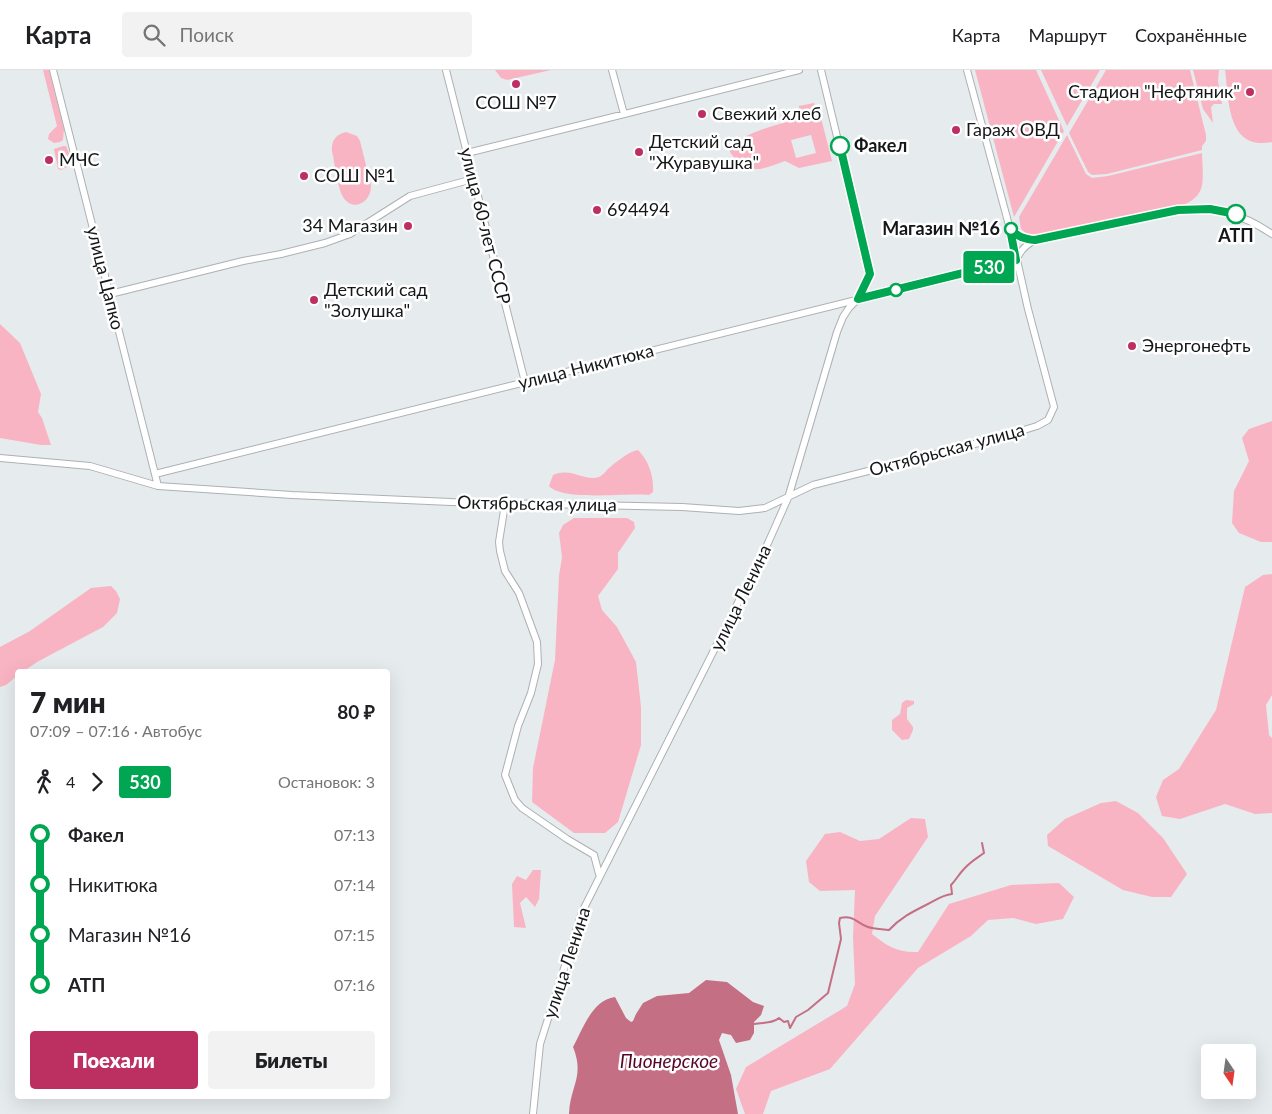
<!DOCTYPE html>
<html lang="ru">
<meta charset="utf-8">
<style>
:root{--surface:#fff;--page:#f2f2f2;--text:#202124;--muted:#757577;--line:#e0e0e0;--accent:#bc2f61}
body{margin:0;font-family:Lato,sans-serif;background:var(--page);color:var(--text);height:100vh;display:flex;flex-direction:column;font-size:19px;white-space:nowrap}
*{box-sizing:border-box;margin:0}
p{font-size:16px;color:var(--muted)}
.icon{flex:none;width:28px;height:28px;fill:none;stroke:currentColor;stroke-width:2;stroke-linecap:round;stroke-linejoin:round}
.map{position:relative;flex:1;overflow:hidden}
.panel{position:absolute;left:15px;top:599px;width:375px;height:430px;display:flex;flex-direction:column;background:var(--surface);border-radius:5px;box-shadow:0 5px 20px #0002}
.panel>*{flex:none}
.badge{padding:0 10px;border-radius:4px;font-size:18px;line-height:32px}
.needle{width:32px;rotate:167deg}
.fabs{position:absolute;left:1201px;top:974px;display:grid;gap:10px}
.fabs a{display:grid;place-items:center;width:55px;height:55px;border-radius:5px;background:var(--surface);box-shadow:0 5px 20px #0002;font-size:25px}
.map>.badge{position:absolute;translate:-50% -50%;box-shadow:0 0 0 2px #fff}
.legs{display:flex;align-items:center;gap:8px;height:55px;padding:0 15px;font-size:16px}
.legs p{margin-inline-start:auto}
.headline{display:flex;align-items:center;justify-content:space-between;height:85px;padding:0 15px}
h1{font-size:28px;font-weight:800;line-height:38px}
.action{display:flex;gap:10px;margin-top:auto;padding:10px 15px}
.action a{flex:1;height:58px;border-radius:5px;background:var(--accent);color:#fff;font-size:20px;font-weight:800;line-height:58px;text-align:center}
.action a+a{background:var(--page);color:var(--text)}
ul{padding:0 15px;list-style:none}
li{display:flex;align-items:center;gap:18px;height:50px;font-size:19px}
li i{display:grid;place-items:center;width:8px;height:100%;margin:0 6px;background:currentColor}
li i::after{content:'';width:12px;height:12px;margin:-6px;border:4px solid;border-radius:50%;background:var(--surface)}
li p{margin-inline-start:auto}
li:first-child i{background:linear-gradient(#0000 50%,currentColor 0)}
li:last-child i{background:linear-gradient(currentColor 50%,#0000 0)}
header{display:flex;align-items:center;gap:30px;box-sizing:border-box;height:70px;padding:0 25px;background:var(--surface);border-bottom:1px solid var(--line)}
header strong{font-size:24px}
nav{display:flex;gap:28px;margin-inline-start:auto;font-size:18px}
.search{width:350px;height:45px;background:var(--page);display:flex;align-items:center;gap:12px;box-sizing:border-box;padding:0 18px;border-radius:5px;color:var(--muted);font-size:19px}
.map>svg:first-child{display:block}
.green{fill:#f9b4c3;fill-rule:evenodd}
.water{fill:#c56f85}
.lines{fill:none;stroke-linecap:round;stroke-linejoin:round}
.stream{stroke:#c56f85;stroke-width:2}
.minor-casing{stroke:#acb1b3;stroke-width:8}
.minor{stroke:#fff;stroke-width:6}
.line-1-casing{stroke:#fff;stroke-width:11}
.line-1{stroke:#00a651;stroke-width:8}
.poi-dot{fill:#bc2f61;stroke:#fff;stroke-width:2}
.stop-1-dot{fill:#fff;stroke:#00a651;stroke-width:2.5}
.labels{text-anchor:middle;stroke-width:5;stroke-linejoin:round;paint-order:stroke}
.poi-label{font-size:18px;fill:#141617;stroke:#fff;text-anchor:start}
.stop-label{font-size:18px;font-weight:bold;fill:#141617;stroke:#fff;text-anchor:start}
.street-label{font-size:18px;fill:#141617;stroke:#fff}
.water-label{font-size:19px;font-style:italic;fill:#560525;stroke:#fff}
</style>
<header>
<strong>Карта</strong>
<div class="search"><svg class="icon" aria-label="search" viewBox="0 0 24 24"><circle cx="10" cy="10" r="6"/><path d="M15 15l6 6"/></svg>Поиск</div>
<nav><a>Карта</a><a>Маршрут</a><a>Сохранённые</a></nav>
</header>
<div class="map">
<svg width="1272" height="1044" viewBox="0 0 1272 1044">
<rect width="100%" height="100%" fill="#e6ebee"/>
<path class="green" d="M43 0H49L64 59 63 70 60 72 54 73 48 69 49 64 57 56Z
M495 0H551L507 10 501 8Z
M975 0H1036L1064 61 1014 147Z
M1041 0H1100L1067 56Z
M1106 0H1190L1206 65V71L1202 76V80L1107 104 1092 105 1088 102 1069 63Z
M1193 0H1219L1218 11 1222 34H1214L1211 37 1213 53 1203 39Z
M1225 0H1272V72C1227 81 1229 30 1225 0Z
M814 33 818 44H820L832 91 799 98 785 91C776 94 764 100 754 99 743 98 731 87 728 77 751 60 776 55 803 48L805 45 804 42 799 40V36ZM811 65 816 83 796 88 791 70Z
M346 62 357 66 360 71 371 115C372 132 353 143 343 127 337 116 335 94 332 81 331 71 336 64 346 62Z
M1067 65 1086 104 1092 108 1108 106 1202 83C1203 116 1208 128 1172 139L1044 165H1028L1021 159 1019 147Z
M63 76H66C69 82 71 90 69 96L61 100 58 99 54 79Z
M0 254 20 273 41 324 38 342 42 348 51 375H41L0 368Z
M1272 351V472H1261L1239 463 1232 453 1234 421 1249 391 1242 368 1249 359Z
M638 380C649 391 654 407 653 422L649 425C626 422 564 432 549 416L553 405C572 397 584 412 599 407 602 406 606 401 608 399 616 392 628 382 638 380Z
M574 448H627L634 452 635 458 618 483V499L598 526 602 540 617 557 636 592 641 637V675L618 752 605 763H574L532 732 533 698 555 590 559 506 562 487 559 463 563 455Z
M1272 504V625L1266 635 1269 665 1272 668V743L1255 744 1225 734 1180 749 1162 746 1156 727 1163 710 1179 699 1216 640 1245 517 1263 505Z
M111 516 116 521 120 529 117 543 103 557 37 592 24 601H18L17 606 6 615 0 617V577L30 561 91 518Z
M906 630 914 631V634L907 638V649L913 657V660L909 669 902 670 892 660V650L900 644 902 633Z
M1116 731 1138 743 1163 768 1187 804 1171 827H1152L1123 820 1048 776 1047 765 1065 749 1101 733Z
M911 748 925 749 928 767 875 846 872 864C887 876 898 883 918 882L949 834 1011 815 1059 813 1074 827 1063 849 1036 854 1013 848 988 850 971 866 918 898 830 999 771 1021 763 1044H745L736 1019 746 997 847 936 855 914 853 867 855 820 820 821 809 812 806 791 825 764 840 762 860 771 879 769Z
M533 800H541L539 829 535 837 526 827 520 833 526 858 514 857 512 814 517 806 526 810Z"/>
<path class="water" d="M706 910 727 912 753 932 764 936 761 945 754 952V963L750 970 736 973 731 965 722 963 719 970 731 1005 738 1044H569C570 1016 585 1007 573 977 583 959 592 930 615 927L626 948 631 952 633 951 636 944 643 933 657 926 689 923Z"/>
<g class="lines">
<path class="stream" d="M754 954C764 952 772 954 779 948L784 952 788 951 790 958 796 947 808 940 828 923 841 869 839 853 840 848C855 845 856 853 868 857 874 859 883 859 889 860 900 848 912 842 926 835 936 830 942 825 952 824L951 815C956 810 959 804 964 799 970 792 977 788 984 783L982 773"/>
<g class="minor-casing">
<path id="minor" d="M53 0 158 416
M446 0 525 312
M612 0 624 44
M467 83C578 56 688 28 799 0
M1010 159C1018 167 1024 169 1035 170
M1017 189C1020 180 1026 175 1035 170L1178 140C1215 137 1241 143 1272 164
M110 224 243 191 281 184 325 173 350 164 410 126 473 109
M0 388 90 396 158 416 292 425 451 432 682 437 739 441 765 438 813 415 998 368 1037 356 1048 350 1054 337 1028 239 1010 159 967 0
M155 404 1017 190
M505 434 499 472 500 481 505 501 519 523 537 572 538 594 531 623 518 656 505 705 515 730 522 738 567 769 594 785 599 804
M533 1044 540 974 582 842 768 473 788 428 837 262 843 247 849 238 858 229 869 207 870 204 821 0"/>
</g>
<use href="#minor" class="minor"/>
</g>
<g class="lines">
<g class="line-1-casing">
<path id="line-1" d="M840 76 870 204 858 229 1016 190 1010 159C1018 167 1024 169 1035 170L1178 140 1210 139 1236 144"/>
</g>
<use href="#line-1" class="line-1"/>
</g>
<g class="poi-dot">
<circle cx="516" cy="14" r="5"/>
<circle cx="1250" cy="22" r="5"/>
<circle cx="702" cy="44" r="5"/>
<circle cx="956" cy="60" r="5"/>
<circle cx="639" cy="82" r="5"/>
<circle cx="49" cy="90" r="5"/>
<circle cx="304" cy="106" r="5"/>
<circle cx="597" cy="140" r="5"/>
<circle cx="408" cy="156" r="5"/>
<circle cx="314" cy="230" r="5"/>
<circle cx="1132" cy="276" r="5"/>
</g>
<g class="stop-1-dot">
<circle cx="840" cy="76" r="9"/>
<circle cx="1236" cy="144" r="9"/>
<circle cx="1011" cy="159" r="6"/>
<circle cx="896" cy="220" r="6"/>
</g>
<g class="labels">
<g class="poi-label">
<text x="1240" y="28" text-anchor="end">Стадион "Нефтяник"</text>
<text x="516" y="39" text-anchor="middle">СОШ №7</text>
<text x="712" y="50">Свежий хлеб</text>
<text x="966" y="66">Гараж ОВД</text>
<text x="649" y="78">Детский сад<tspan x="649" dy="21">"Журавушка"</tspan></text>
<text x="59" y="96">МЧС</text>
<text x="314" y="112">СОШ №1</text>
<text x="607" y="146">694494</text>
<text x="398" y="162" text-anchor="end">34 Магазин</text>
<text x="324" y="226">Детский сад<tspan x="324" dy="21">"Золушка"</tspan></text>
<text x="1142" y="282">Энергонефть</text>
</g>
<g class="stop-label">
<text x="854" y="82">Факел</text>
<text x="1000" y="165" text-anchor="end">Магазин №16</text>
<text x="1236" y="172" text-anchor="middle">АТП</text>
</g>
<g class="street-label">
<text transform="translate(485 156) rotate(76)" y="6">улица 60-лет СССР</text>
<text transform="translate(105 208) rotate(76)" y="6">улица Цапко</text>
<text transform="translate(586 297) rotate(-14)" y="6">улица Никитюка</text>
<text transform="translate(947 380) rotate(-15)" y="6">Октябрьская улица</text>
<text transform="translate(537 434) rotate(1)" y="6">Октябрьская улица</text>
<text transform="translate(741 528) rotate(-64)" y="6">улица Ленина</text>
<text transform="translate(567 893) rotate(-72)" y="6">улица Ленина</text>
</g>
<g class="water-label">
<text x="669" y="998">Пионерское</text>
</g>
</g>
</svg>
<div class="fabs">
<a><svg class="needle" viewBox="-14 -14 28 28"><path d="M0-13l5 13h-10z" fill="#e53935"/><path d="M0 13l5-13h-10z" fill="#757577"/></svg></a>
</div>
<b class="badge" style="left:989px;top:197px;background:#00a651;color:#fff">530</b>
<section class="panel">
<div class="headline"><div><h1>7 мин</h1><p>07:09 – 07:16 · Автобус</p></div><b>80 ₽</b></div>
<div class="legs"><svg class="icon" aria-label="walk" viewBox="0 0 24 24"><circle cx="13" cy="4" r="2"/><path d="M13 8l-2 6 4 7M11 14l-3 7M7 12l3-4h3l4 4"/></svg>4<svg class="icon" aria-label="forward" viewBox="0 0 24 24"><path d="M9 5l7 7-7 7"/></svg><b class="badge" style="background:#00a651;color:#fff">530</b><p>Остановок: 3</p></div>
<ul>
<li><i style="color:#00a651"></i><b>Факел</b><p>07:13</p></li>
<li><i style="color:#00a651"></i><span>Никитюка</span><p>07:14</p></li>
<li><i style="color:#00a651"></i><span>Магазин №16</span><p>07:15</p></li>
<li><i style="color:#00a651"></i><b>АТП</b><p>07:16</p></li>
</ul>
<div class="action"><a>Поехали</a><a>Билеты</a></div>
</section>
</div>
